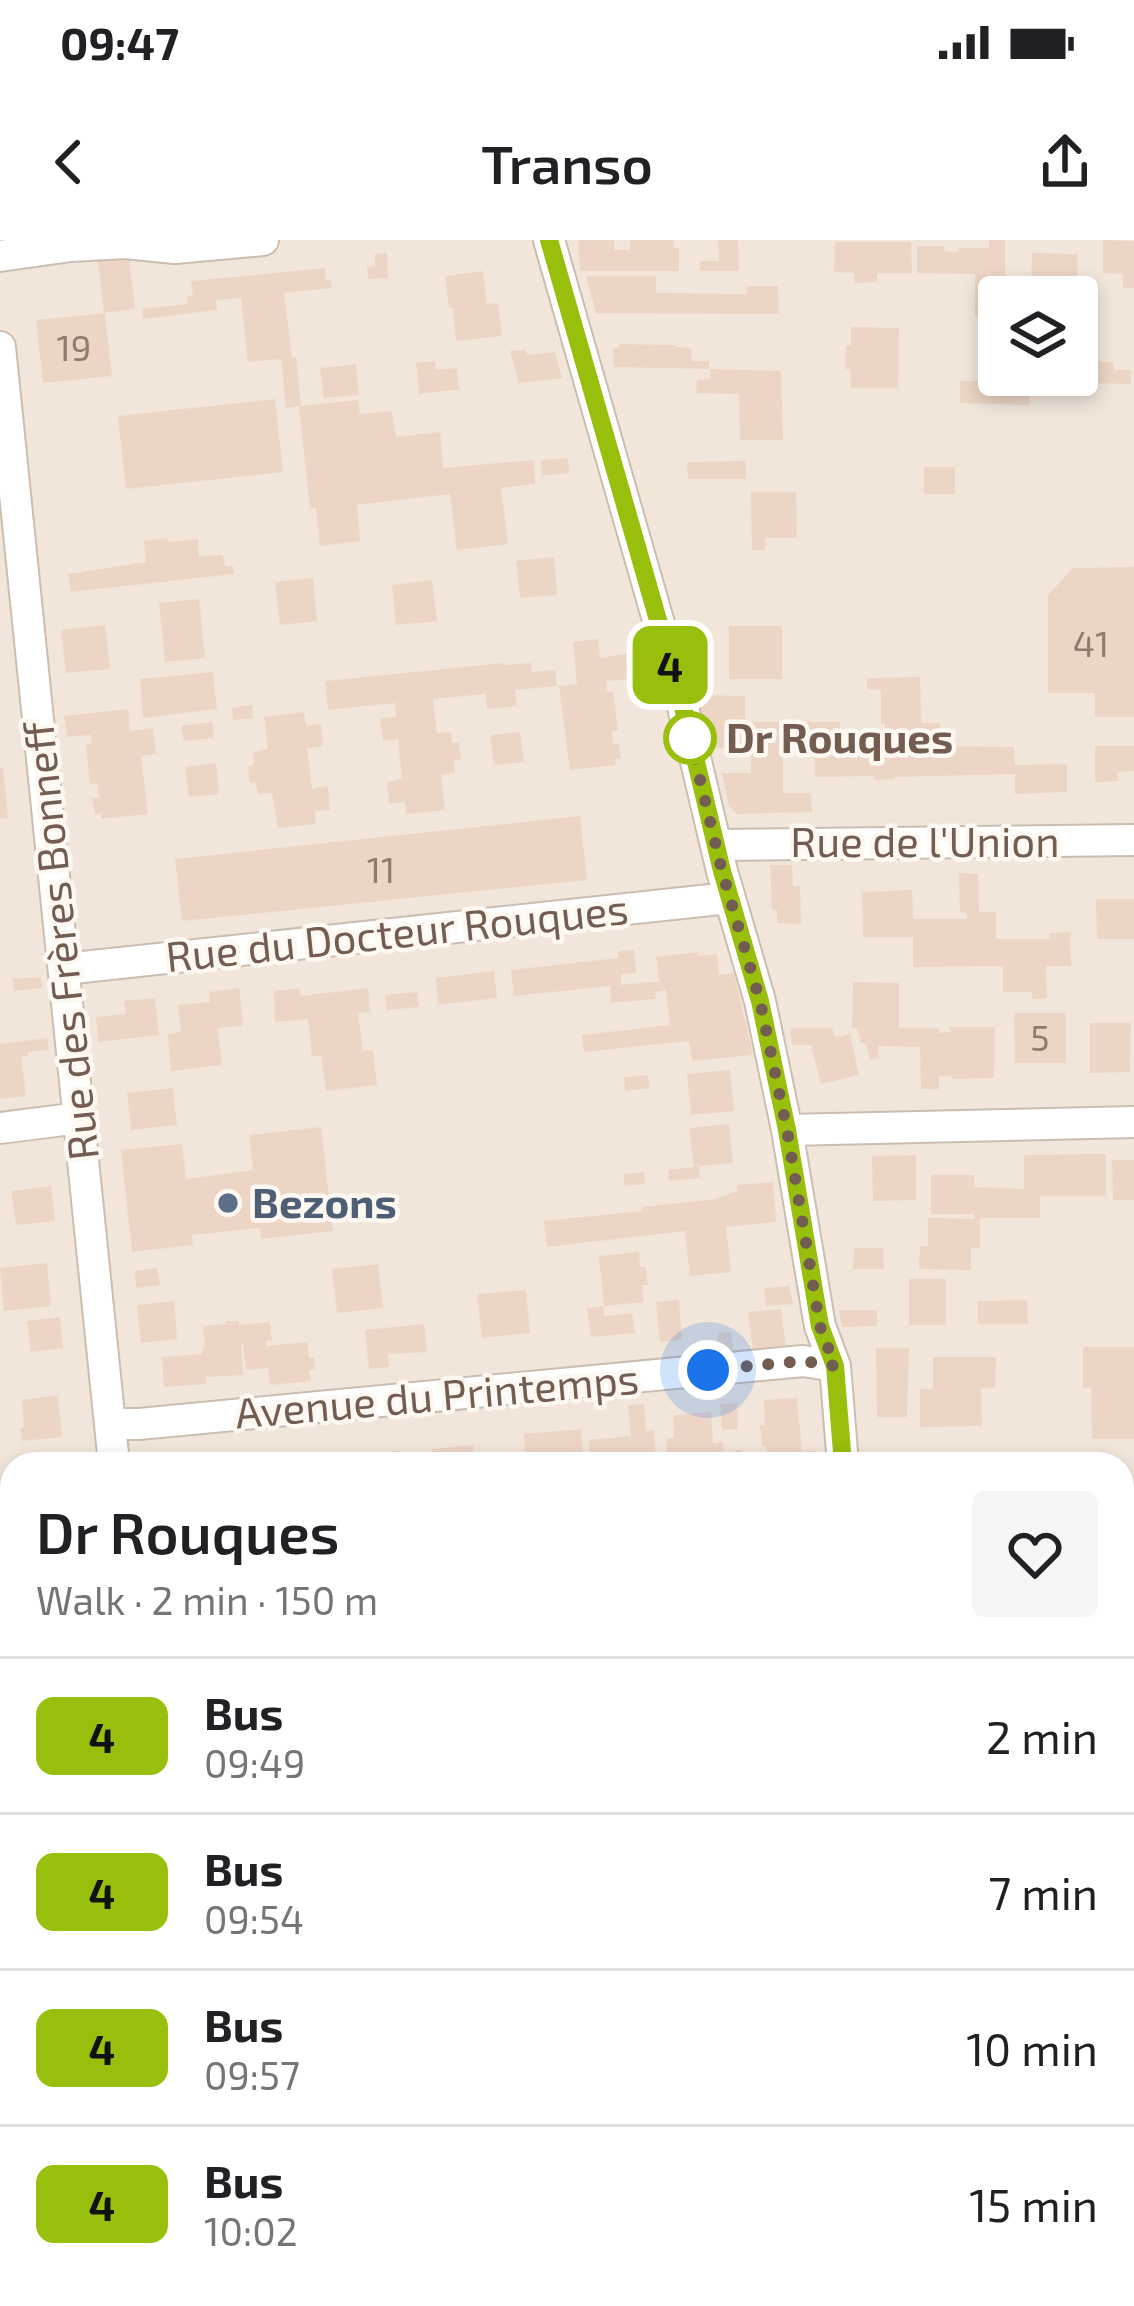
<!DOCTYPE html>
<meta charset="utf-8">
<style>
:root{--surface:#fff;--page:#f6f6f6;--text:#202124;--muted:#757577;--line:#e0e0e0}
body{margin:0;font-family:"Exo 2",sans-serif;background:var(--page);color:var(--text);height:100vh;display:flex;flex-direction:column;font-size:45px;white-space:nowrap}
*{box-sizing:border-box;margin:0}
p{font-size:39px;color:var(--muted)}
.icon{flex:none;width:66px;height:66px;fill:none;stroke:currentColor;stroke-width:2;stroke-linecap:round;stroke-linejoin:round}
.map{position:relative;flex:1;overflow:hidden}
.panel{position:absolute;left:0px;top:1212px;width:1134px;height:855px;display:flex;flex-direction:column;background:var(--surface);border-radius:36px 36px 0 0;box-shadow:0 6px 18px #0003}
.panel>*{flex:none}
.badge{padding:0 24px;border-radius:18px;font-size:42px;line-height:78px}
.controls{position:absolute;left:978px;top:36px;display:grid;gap:24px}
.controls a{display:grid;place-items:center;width:120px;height:120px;border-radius:12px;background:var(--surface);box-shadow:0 6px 18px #0003;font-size:60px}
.you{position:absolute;width:60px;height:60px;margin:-30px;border:9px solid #fff;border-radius:50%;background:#1a73e8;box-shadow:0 0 0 18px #1a73e833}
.map>.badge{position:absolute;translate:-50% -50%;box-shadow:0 0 0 6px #fff}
.round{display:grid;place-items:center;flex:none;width:126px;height:126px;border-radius:12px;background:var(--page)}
.overview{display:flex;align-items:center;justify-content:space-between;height:204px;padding:0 36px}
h1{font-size:57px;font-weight:600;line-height:90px}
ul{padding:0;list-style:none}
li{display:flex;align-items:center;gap:36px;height:156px;padding:0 36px;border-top:3px solid var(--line)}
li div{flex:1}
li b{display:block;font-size:45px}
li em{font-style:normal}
li .badge{min-width:132px;font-weight:700;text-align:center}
.status{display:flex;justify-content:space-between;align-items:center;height:84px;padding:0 60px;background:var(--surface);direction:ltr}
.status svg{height:33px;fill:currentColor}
header{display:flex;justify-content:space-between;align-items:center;height:156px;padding:0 36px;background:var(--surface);font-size:54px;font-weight:600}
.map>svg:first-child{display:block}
.residential{fill:#f2e6da;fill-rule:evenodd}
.education{fill:#f1e7f7}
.building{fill:#edd5c5}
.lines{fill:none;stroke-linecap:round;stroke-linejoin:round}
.service-casing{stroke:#ccbdb1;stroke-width:20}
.minor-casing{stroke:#ccbdb1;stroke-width:34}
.service{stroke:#fff;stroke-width:15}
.minor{stroke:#fff;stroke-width:30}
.line-casing{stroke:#fff;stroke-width:27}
.line{stroke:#97bf0c;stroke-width:18}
.walk{stroke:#735c50;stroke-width:12;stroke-dasharray:0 21.6}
.stop-dot{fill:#fff;stroke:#97bf0c;stroke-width:6}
.service-dot{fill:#5c6f8a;stroke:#fdf8f1;stroke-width:4.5}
.labels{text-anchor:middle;stroke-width:9;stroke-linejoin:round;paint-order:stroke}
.number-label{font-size:36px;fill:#927a6d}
.stop-label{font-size:42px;font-weight:bold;fill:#735c50;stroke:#fdf8f1;text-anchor:start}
.street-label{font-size:42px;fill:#735c50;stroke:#fdf8f1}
.service-label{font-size:42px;font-weight:bold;fill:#4e5e75;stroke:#fdf8f1;text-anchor:start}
</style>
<div class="status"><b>09:47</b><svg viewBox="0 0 49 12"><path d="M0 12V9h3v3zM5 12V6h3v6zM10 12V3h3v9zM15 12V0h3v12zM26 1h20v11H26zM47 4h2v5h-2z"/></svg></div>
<header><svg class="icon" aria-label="back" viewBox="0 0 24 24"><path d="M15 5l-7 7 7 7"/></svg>Transo<svg class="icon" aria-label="share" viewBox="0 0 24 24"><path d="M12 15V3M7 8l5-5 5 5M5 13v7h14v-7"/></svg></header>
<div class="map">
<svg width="1134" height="2066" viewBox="0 0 1134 2066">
<rect width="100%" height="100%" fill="#fbf4eb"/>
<path class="residential" d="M0 0H1134V2066H0ZM999 57H1077V135H999ZM12 1224H1122V2055H12Z"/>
<path class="education" d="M291 2055H870L871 2066H293Z"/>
<path class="building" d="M578 0H614V10H630V0H673L674 8H679V31H580Z
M718 0H738L739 31H700V21H719Z
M989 0H1005V57H999V77L975 76V34L917 33V6H944L945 11 958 12 959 8H989Z
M1103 0 1134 1V48H1123V34L1103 33Z
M835 2H911L912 33H877V42L854 43V33L834 32Z
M128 9 135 69 104 73 97 12Z
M387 13 388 38 368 39 367 27 375 26V14Z
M1032 13 1078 14 1076 57H1031Z
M325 28 326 41 331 40 332 48 284 53 292 118 296 117 301 166 358 160 360 174 392 171 396 197 440 192 443 228 534 220 535 244 501 248 508 304 457 310 450 254 357 265 360 301 320 306 316 268 310 269 299 166 286 168 281 119 248 122 241 58 216 60 217 70 143 79 142 69 188 64 187 56 193 55 191 41Z
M483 31 487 64 498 63 502 96 456 101 453 68H449L445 36Z
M586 36H656V53L747 54V46H778L779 74 596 73Z
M105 73 112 136 43 143 36 80Z
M851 87 899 88 898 148H851L850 129H845L846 106 851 105Z
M619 104 675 105 676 107 691 108 692 121H709V129L614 127 613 108H619Z
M526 110 527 115 555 112 562 138 519 143 510 111Z
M435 121 436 130 457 128 459 149 419 154 416 123Z
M1077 121 1113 122 1114 130H1131V144L1029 142V165L960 163V141L1010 142 1011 135H1077Z
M356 124 359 155 324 158 320 128Z
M711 129 781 131 783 200H740L739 154 696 153 697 140 710 139Z
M275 159 283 232 126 249 118 176Z
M568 218 569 233 542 236 541 220Z
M746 221V239H688L687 222Z
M924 227H955V254H924Z
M751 252H796L797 298H765V310H752Z
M167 298 168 302 198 299 199 316 223 315 225 326H233L234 334 71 352 68 334 146 322 144 301Z
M554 317 557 355 520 358 516 321Z
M1134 327V477H1095V453H1048V355L1073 328Z
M313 338 317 381 280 385 275 342Z
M432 340 437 381 396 385 392 345Z
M199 359 205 418 165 422 159 363Z
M105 385 110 429 66 433 61 390Z
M729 386H782V439H729Z
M598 399 600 418 626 414 628 439 606 441 607 452 613 451 618 490 612 491 613 504 619 503 621 518 615 519 616 525 570 530 559 446 577 444 573 402Z
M504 423 505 425 531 423 532 432 555 430 557 446 515 450 517 466 487 469 485 454 433 459 437 493 451 492 452 503 459 502 461 520H454L455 533 441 535 445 570 406 574 405 562 389 564 387 542 402 539 398 499 383 501 380 478 396 477 395 463 328 470 325 441Z
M213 432 217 469 143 478 140 439Z
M920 437 921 483H940L939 506 1014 507 1015 525 1067 524V552L1015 554V534L895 537 894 539 874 540V536L815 537 814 507H783V553H811L812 572 737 574 729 566 722 533H751V508H711L696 455 745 456V482H840L841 507H885V484H881V450L867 449V438Z
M252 465 253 478 233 480 232 468Z
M128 469 130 491 153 488 156 514 141 516 148 574 101 579V573L95 574 92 558 99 557 97 543 90 544 86 504 92 503 91 495 67 497 64 476Z
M304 472 306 486 321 484 323 506 307 508 312 549 328 546 330 570 315 571 316 584 278 588 272 553 258 554 255 542 250 543 248 526 254 525 253 512 268 509 264 477Z
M212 482 214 498 184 501 181 486Z
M520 492 524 522 494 525 490 495Z
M1095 506H1134V531L1117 532 1118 541 1095 542Z
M216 523 219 554 189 557 185 527Z
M0 528H3L8 578 0 579Z
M580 576 587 640 182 681 175 619Z
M770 625H792L793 646H800L801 684 777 683V670H772Z
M959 633 978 634 979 672H996V699H1050V693L1070 692 1071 726H1046L1047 758 1032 759V752H1003V726L913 727V697H863L862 652 912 650 913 679H967V673L960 672Z
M1096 659H1134V699H1097Z
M634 710 636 733 621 734V745L659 741 656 717 698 712V716L717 714 719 735 734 733 753 815 692 821 689 801 584 812 582 795 670 785 666 750 655 752 656 759 611 763 610 746 514 756 511 730 618 718V711Z
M494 731 497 758 438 765 436 738Z
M41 737 42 748 14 751 13 739Z
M853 742 899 743V788H939V793L950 792 949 787H995L994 838 952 839V836H939V849H921L920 807 878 806 879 818 870 820 866 803H861L857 788H852Z
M239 748 243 786 218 788 222 825 171 831 168 794 181 792 178 765 210 762 209 752Z
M299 748 301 756 368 748 370 772 358 773 363 811 373 810 377 845 326 851 321 815 312 817 308 779 275 782 274 751Z
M417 752 419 767 387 770 385 755Z
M155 758 159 795 98 802 96 777 126 774 124 761Z
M1014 773H1066V823H1015Z
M1090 783H1131L1130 832 1090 833Z
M790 788H832L835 797 850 794 859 835 821 844 811 805H792Z
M47 798 49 810 28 812V816L21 817 26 856 0 859V804Z
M730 830 734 871 691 875 687 834Z
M648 835 650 848 625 851 624 837Z
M173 848 177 885 131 890 127 853Z
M729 884 733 923 699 926 700 938 669 941 668 930 694 927 689 888Z
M321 887 333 991 261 999 260 988 192 995 193 1005 132 1012 121 910 182 904 186 939 253 930 249 895Z
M1106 914V956H1040V978H980V1008H971V1030L919 1029 920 1006H928V978L974 979V974H931V935H974V947L1024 949V915Z
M916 915V960L873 961 872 916Z
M1112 920H1134V960H1113Z
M644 932 645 944 625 946 623 934Z
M773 942 776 982 726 987 731 1032 690 1036 685 991 547 1007 544 981 642 971V967L716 959 737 951V945Z
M51 946 55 981 16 985 11 951Z
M854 1008H883L884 1029H853Z
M639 1012 640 1027H646L648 1045H642L644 1062 604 1066 599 1016Z
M47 1023 51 1066 4 1071 0 1028Z
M378 1024 383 1068 337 1073 332 1029Z
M157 1028 160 1045 136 1048 135 1031Z
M909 1039H946V1085H909Z
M789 1046 793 1064 766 1066 764 1048Z
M526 1050 530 1093 482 1098 477 1054Z
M679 1060 682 1100 660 1102 656 1062Z
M1027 1060 1028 1084H978V1061Z
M174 1061 177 1099 141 1103 137 1065Z
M603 1066 604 1076 632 1073 635 1093 591 1097 587 1068Z
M781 1069 786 1108 753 1111 748 1072Z
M839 1070H877V1086L842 1087Z
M60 1077 63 1108 31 1112 27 1081Z
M226 1081H239V1085L270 1082 272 1100 266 1101V1106L307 1102 309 1118 314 1117 315 1129 309 1130 311 1141 270 1145 268 1128 246 1130 243 1103 241 1104 243 1135 206 1137V1144L164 1147 162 1117 202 1114V1107H205L203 1086 226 1084Z
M424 1084 427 1112 388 1114 389 1127 369 1129 365 1090Z
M731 1092 733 1113 719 1115 717 1093Z
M1083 1107H1134V1199H1092L1091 1147 1083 1148Z
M876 1108H909L907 1177H877Z
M933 1117H996L995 1148H981L982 1186 920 1187V1149H933Z
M58 1155 62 1197 22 1201 20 1188 24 1187 22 1160Z
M797 1158 802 1212 814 1211 815 1224H715V1219L668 1223 666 1199 674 1198 673 1175 711 1172 713 1203 723 1202 724 1218 735 1217V1210H742L743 1217 766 1215 767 1206H762L760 1185H765L764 1160Z
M737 1163 738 1189 722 1190 720 1164Z
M644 1164 646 1191 654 1190 656 1224H590L589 1200 631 1196 628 1165Z
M581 1189 584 1224H508V1215L525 1213 524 1194Z
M473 1205 475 1224H433L432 1209Z
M400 1211 401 1224H337L336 1217Z
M291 1213 292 1224H253L252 1216Z
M1122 1247H1134V1290H1122Z
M1134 1403V1450H1122V1404Z
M0 1548H3L4 1557 12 1556V1585L0 1586Z
M1134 1555V1600H1122V1556Z
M0 1660H12V1696L2 1697Z
M135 2055H191L192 2066H136Z
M291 2055H342L344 2066H293Z
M625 2055H647L648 2066H626Z
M783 2055H828V2066H784Z
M1050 2055H1094V2066H1049Z"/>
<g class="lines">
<g class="service-casing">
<path id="service" d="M1122 1867H1134"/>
</g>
<g class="minor-casing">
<path id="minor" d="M549 0 683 467 722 631 760 761 787 890 820 1086 835 1126 843 1224
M0 16 71 6 125 3 175 8 263 0
M0 107 114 1224
M717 605 1134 600
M64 729 729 658
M0 888 79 878
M787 890 1134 882
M111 1184H139L803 1121 835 1126
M1122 1337H1134
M0 1431 12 1430
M0 1623 12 1621
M262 2055 264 2066
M900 2055 901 2066"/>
</g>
<use href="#service" class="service"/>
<use href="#minor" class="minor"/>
</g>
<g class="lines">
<g class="line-casing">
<path id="line" d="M549 0 683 467 722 631 760 761 787 890 820 1086 835 1126 843 1224"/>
</g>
<use href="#line" class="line"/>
<path class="walk" d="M690 498 722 631 760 761 787 890 820 1086 835 1126 803 1121 708 1130"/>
</g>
<circle class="stop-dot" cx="690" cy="498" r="24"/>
<circle class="service-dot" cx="228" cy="963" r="12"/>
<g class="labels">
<g class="number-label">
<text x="74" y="121">19</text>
<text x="1091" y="417">41</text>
<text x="381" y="643">11</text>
<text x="1040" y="811">5</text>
</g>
<g class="stop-label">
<text x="726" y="513">Dr Rouques</text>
</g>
<g class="street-label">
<text x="925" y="617">Rue de l'Union</text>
<text transform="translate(397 693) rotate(-6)" y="15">Rue du Docteur Rouques</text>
<text transform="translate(61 701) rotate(-96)" y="15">Rue des Frères Bonneff</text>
<text transform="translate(437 1156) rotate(-5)" y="15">Avenue du Printemps</text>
</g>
<g class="service-label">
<text x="252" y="978">Bezons</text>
</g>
</g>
</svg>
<div class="controls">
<a><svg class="icon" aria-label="layers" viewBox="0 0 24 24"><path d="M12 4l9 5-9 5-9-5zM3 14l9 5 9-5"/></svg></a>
</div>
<div class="you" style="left:708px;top:1130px"></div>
<b class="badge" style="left:670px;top:425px;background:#97bf0c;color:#111">4</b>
<section class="panel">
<div class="overview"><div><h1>Dr Rouques</h1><p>Walk · 2 min · 150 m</p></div><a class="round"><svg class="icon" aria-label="heart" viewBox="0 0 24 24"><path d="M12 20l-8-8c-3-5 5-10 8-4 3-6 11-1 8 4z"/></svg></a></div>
<ul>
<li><span class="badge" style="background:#97bf0c;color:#111">4</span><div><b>Bus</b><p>09:49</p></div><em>2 min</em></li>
<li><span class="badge" style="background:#97bf0c;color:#111">4</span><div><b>Bus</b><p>09:54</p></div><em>7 min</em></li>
<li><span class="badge" style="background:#97bf0c;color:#111">4</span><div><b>Bus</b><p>09:57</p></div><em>10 min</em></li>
<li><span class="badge" style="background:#97bf0c;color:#111">4</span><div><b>Bus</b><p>10:02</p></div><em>15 min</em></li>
</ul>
</section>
</div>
